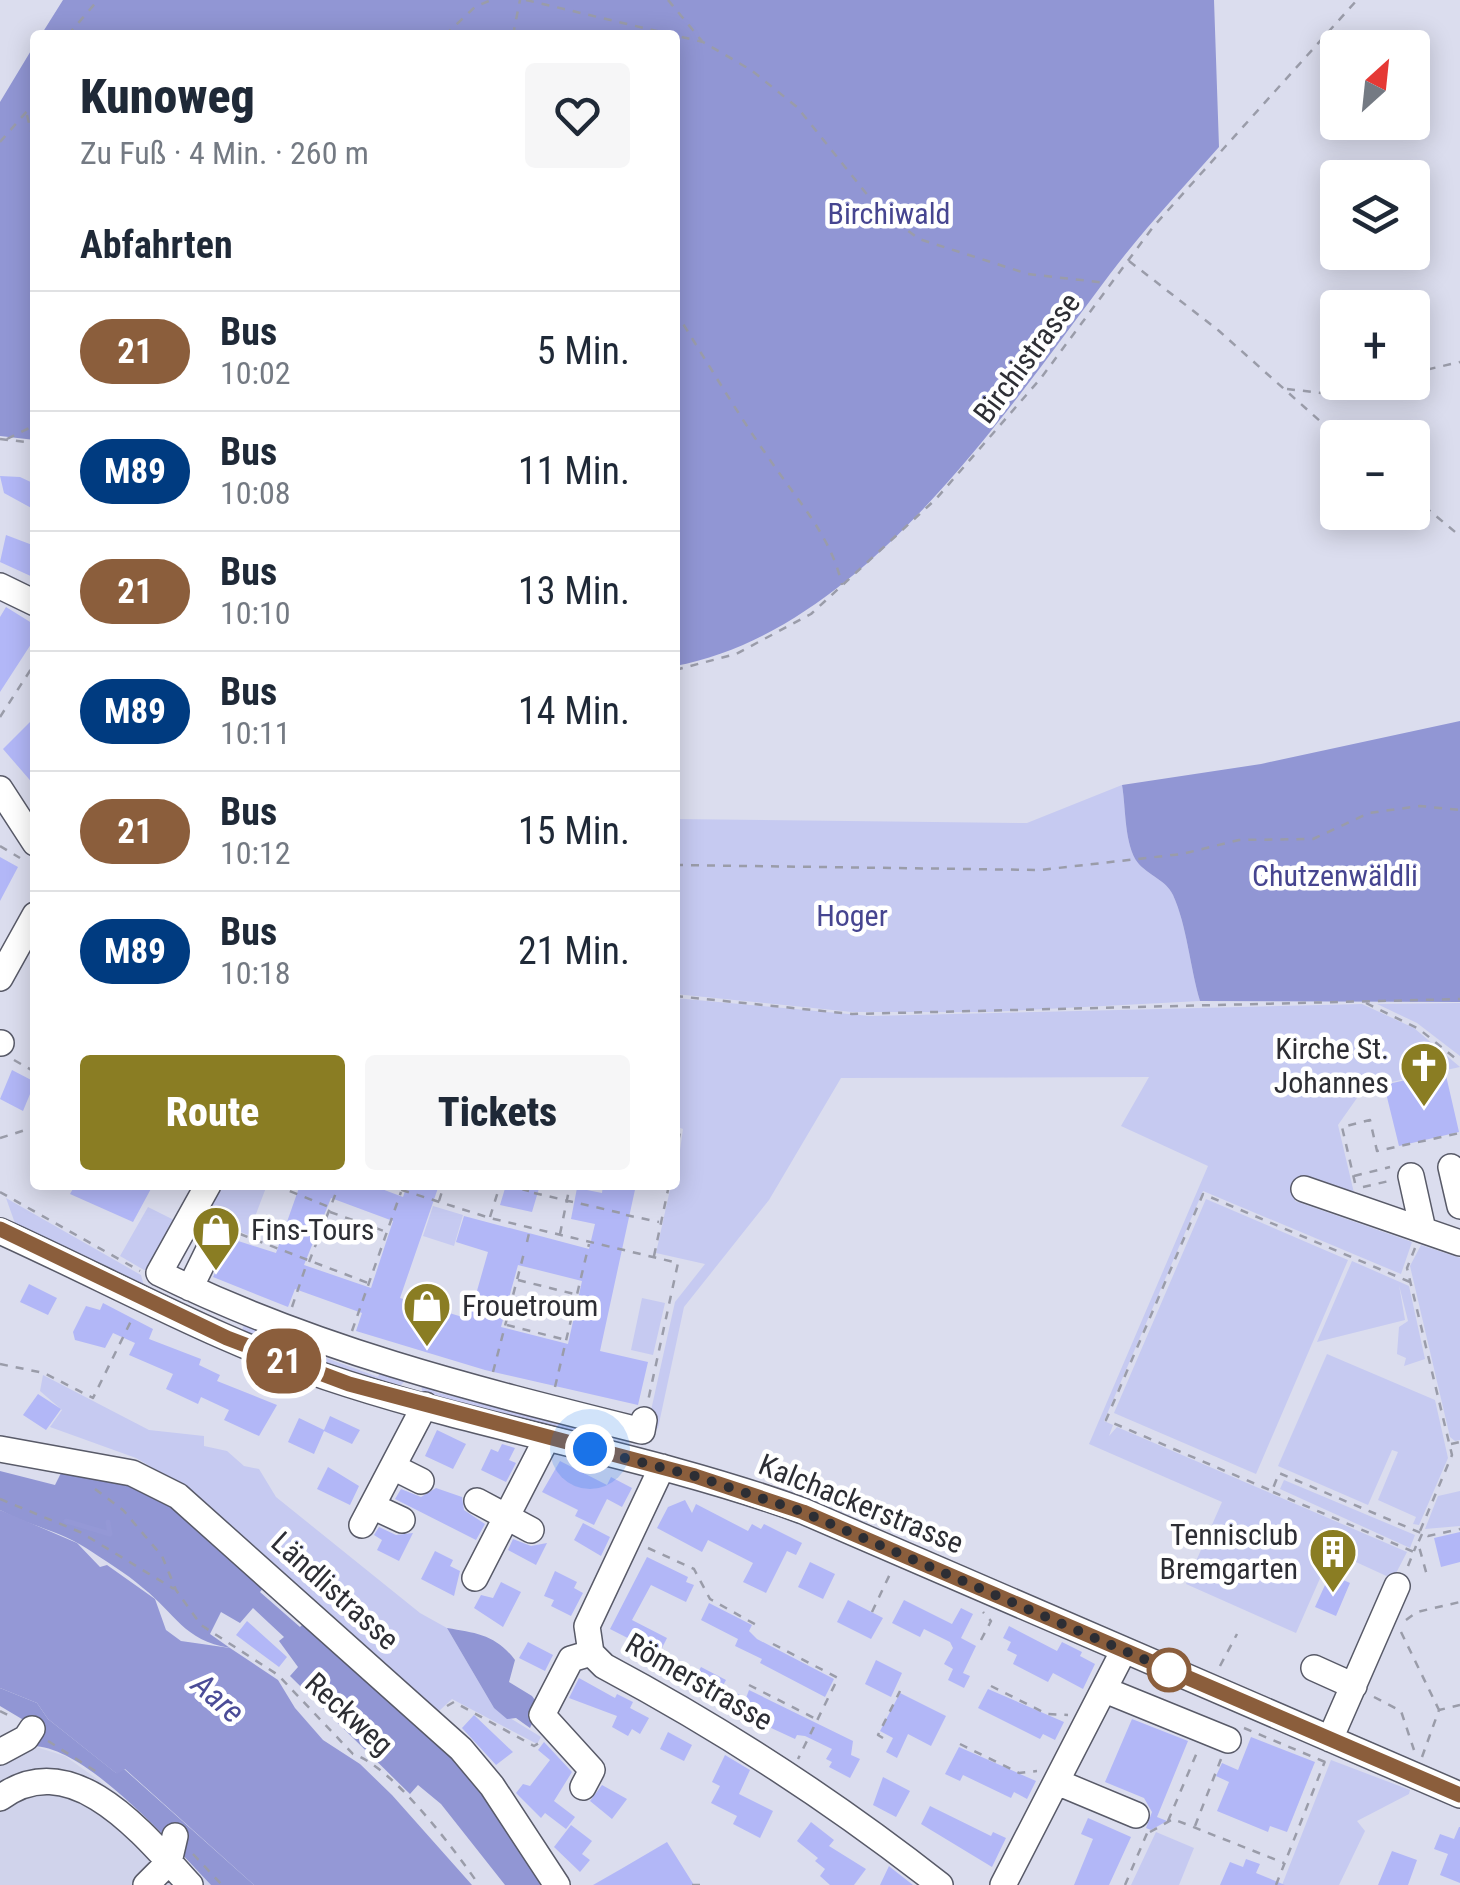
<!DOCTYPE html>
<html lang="de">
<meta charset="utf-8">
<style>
:root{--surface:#fff;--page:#f6f6f7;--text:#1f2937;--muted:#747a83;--line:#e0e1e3;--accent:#8a7d23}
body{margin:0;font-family:"Roboto Condensed",sans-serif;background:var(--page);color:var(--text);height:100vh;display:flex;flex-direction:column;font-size:38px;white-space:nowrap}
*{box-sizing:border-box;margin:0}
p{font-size:32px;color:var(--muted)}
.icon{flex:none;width:55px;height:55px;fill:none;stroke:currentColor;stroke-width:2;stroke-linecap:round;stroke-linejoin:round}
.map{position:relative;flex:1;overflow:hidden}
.panel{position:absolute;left:30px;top:30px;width:650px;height:1160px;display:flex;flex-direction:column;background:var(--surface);border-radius:10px;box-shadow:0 5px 25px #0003}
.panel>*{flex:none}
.badge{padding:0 20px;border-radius:32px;font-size:35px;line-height:65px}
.needle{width:65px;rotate:27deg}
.tools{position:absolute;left:1320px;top:30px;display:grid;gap:20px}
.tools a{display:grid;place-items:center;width:110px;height:110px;border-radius:10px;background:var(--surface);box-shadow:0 5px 25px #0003;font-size:50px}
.you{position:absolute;width:50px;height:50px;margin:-25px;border:8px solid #fff;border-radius:50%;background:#1a73e8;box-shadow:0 0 0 15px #1a73e833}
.map>.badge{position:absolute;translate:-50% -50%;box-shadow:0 0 0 5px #fff}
h2{padding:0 50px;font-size:38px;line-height:90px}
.round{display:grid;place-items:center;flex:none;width:105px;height:105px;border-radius:10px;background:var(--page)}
.summary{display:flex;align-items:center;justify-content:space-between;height:170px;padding:0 50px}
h1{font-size:48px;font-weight:800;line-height:75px}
.action{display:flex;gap:20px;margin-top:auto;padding:20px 50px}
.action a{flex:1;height:115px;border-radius:10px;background:var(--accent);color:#fff;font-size:40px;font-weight:800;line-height:115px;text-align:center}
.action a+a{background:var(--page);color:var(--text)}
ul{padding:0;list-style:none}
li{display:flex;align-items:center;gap:30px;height:120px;padding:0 50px;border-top:2px solid var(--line)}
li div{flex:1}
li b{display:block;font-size:38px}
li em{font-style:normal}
li .badge{min-width:110px;font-weight:700;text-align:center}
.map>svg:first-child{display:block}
.built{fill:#d0d3eb}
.green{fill:#c6caf1}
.forest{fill:#9196d4}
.water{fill:#9498d6}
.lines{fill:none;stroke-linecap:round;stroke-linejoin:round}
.stream{stroke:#9498d6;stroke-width:5}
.building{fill:#b2b7f7;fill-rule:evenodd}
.minor-casing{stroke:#585a68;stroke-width:28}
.path{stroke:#9a9ca9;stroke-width:2.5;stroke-dasharray:8 8;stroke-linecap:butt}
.minor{stroke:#fff;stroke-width:25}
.line-casing{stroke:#fff;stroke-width:22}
.line{stroke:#8b5e3c;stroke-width:15}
.walk{stroke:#2d2e34;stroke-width:10;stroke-dasharray:0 18}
.stop-dot{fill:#fff;stroke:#8b5e3c;stroke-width:5}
.labels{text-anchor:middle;stroke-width:9;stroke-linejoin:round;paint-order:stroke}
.park-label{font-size:30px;fill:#464590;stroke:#fff}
.street-label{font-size:30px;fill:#2d2e34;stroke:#fff}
.poi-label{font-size:30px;fill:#2d2e34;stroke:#fff;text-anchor:end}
.water-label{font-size:32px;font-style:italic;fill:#4b4c97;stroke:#fff}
</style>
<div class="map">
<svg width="1460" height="1885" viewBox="0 0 1460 1885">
<rect width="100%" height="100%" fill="#dbddee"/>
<path class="built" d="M33 1746 65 1756 151 1818 165 1839 211 1885H0V1759Z"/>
<path class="green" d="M1122 785C1126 807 1124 845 1138 863 1148 875 1166 880 1173 895 1187 926 1190 967 1200 1001L988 1012H852L675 994V819L1027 823Z
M675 998 870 1016 1362 1004 1414 1028 1460 1067 1364 1088 1338 1125 1354 1193 1302 1176 1295 1201 1412 1242 1401 1274 1203 1191 1104 1421 1113 1425 1109 1436 1117 1427 1407 1552 1393 1579 1332 1551 1296 1633 1186 1584 1222 1502 1089 1444 1208 1166 1121 1126 1149 1077 841 1078 769 1200 684 1307 658 1428 646 1433 675 1302 705 1264 656 1253 671 1185H675L683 1129 675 1126Z
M1460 1003V1056L1417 1023 1377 1004Z
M214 1185H267L248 1235 198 1214Z
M6 1198 141 1275 144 1286 17 1229Z
M1206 1199 1348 1260 1256 1474 1114 1413Z
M433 1206 463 1215 454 1246 423 1236Z
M148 1207 176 1221 155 1271 144 1270 120 1256Z
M1421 1245 1460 1258V1440L1455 1441 1450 1437 1410 1266Z
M1352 1261 1409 1286 1425 1359 1404 1366 1406 1358 1397 1354 1399 1327 1408 1321 1399 1285 1405 1320 1317 1342Z
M642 1298 665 1303 653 1355 631 1350Z
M244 1323 257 1326 255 1332 378 1377 381 1370 405 1381 397 1389 338 1373 242 1332Z
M1327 1354 1435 1400 1448 1458 1419 1525 1413 1524 1416 1517 1378 1500 1398 1452 1392 1450 1368 1505 1278 1466Z
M43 1375 149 1430 204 1436V1446L227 1451 244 1466 259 1469 276 1497 420 1613 447 1628 494 1708 541 1737 537 1744 452 1699 439 1711 194 1492 136 1458 50 1427 62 1410 40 1391Z
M421 1384 436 1386 435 1392 588 1428 582 1436 423 1396Z
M1284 1480 1415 1535 1410 1548 1280 1489Z
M1460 1491V1526L1425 1529 1438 1496Z
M1331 1760 1410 1790 1409 1794 1357 1821 1365 1831 1339 1885H1282Z
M1156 1832 1194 1848 1179 1885H1131Z"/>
<path class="forest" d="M63 0H1214L1219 147C1182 189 1144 229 1110 274 1004 415 860 632 675 666V35H41Z
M35 44V440L0 436V102Z
M1460 721V1002L1200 1001C1190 967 1187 926 1173 895 1166 880 1148 875 1138 863 1124 845 1126 807 1122 785L1261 764Z
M64 1467 148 1487 266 1584 260 1592 300 1627 307 1620 451 1749 549 1885H505L441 1804 418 1785 410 1794 290 1676 298 1667 279 1641 284 1637 253 1608 240 1623 221 1612 210 1634 230 1648C183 1640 176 1614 143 1588 126 1573 104 1560 86 1548 60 1531 27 1525 0 1510V1471L55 1485Z
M447 1628C477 1633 496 1635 515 1660L509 1682 532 1696 540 1707 530 1728 516 1718 507 1719 494 1708Z
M0 1688 37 1703 48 1719 116 1773 124 1769 254 1885H211C176 1848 86 1746 33 1746L37 1728 0 1706Z"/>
<path class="water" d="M0 1510 77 1543 100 1567 107 1565 155 1599 166 1630 181 1641 230 1648 278 1680 295 1708 323 1740 360 1764 392 1795 472 1885H254L125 1769 117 1774 48 1719 37 1703 0 1688Z"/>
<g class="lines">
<path class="stream" d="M66 1521 110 1534 108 1522"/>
</g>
<path class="building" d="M0 476 20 477 35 484V510L4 493Z
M6 535 35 546V578L0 562Z
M6 607 35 625V638L0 692V617Z
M35 717V786L3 749Z
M0 857 18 867 0 901Z
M12 1070 35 1082 23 1111 0 1099Z
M1445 1071 1459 1132 1399 1146 1384 1085Z
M75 1185H153L133 1222 70 1194Z
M300 1185H371L403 1197 407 1185H439L400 1298 469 1319 488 1252 456 1242 464 1216 589 1249 595 1224 571 1219 577 1188 602 1193 603 1185H636L600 1351 648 1362 638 1405 485 1370 356 1331 362 1313 295 1289 288 1307 213 1277 232 1239 276 1253ZM331 1198 393 1221 371 1288 304 1265ZM518 1265 582 1281 568 1344 501 1327Z
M506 1185H540L532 1212 500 1205Z
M29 1284 57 1298 48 1315 20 1302Z
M103 1303 153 1329 149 1339 201 1359 199 1365 220 1375 217 1381 277 1405 259 1436 224 1420 229 1410 201 1397 198 1404 166 1389 173 1374 129 1355 135 1343 113 1333 105 1348 75 1340 73 1332 86 1306 100 1310Z
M38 1394 61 1409 46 1430 23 1415Z
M330 1416 360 1430 352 1444 324 1431 314 1454 288 1442 299 1418 324 1430Z
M437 1430 466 1444 453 1469 425 1456Z
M502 1444 515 1448 509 1460 516 1463 506 1482 481 1470 491 1449 498 1452Z
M560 1461 607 1485 611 1477 632 1488 622 1507 607 1499 594 1525 575 1516 578 1510 542 1492Z
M328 1467 359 1486 350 1505 317 1489Z
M436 1488 462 1497 464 1510 485 1524 476 1540 395 1499 401 1489 421 1497Z
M685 1500 692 1513 696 1504 748 1531 752 1524 761 1529 764 1524 802 1543 796 1555 787 1551 766 1593 743 1582 753 1563 708 1540 702 1552 657 1528 668 1507Z
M583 1523 610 1537 601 1556 574 1540Z
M379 1527 396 1535 413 1533 399 1561 377 1550 382 1540 374 1535Z
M1460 1532V1562L1441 1567 1434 1538Z
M513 1539 531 1546 547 1543 536 1565 508 1550Z
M435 1551 453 1560 450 1566 460 1571 454 1596 421 1579Z
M647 1557 688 1577 686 1582 694 1585 686 1602 651 1585 632 1620 667 1638 659 1654 610 1629Z
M810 1562 835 1574 823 1599 798 1587Z
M555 1571 577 1582 574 1588 583 1593 571 1616 551 1606 554 1600 544 1596Z
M1330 1574 1350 1583 1336 1616 1315 1607Z
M501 1582 521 1592 503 1627 474 1608 481 1595 493 1598Z
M848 1600 883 1618 871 1639 837 1622Z
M904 1600 952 1624 961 1608 973 1614 961 1638 976 1646 963 1673 970 1676 964 1688 948 1680 953 1669 944 1664 953 1648 950 1642 924 1629 920 1637 892 1623Z
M709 1603 752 1625 749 1631 757 1639 834 1679 825 1697 760 1663 762 1659 735 1646 738 1639 701 1620Z
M247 1621 287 1657 279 1667 236 1635Z
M1009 1626 1057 1651 1062 1642 1082 1652 1080 1656 1095 1664 1083 1689 1053 1673 1048 1682 1013 1664 1017 1655 1007 1650 1011 1642 1003 1638Z
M528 1642 553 1655 545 1671 519 1658Z
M876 1660 902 1673 891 1697 865 1684Z
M701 1667 726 1680 718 1695 693 1682Z
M579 1678 615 1698 617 1694 633 1702 630 1708 649 1718 640 1734 632 1729 628 1736 612 1727 617 1716 569 1698Z
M726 1688 746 1698 749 1690 853 1741 851 1755 860 1759 850 1778 829 1767 832 1762 826 1759 832 1749 805 1736 797 1735 795 1739 743 1715 720 1699Z
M988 1689 1064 1722 1055 1740 1043 1734 1040 1739 978 1708Z
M900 1693 946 1716 931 1746 908 1734 897 1758 886 1752 893 1738 880 1731Z
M474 1715 513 1752 496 1765 462 1728Z
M1132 1719 1188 1741 1157 1817 1167 1821 1151 1830 1146 1828 1152 1812 1144 1798 1105 1782Z
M668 1732 692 1745 684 1761 660 1749Z
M1251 1737 1315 1762 1287 1832 1270 1826 1268 1832 1217 1811 1229 1782 1216 1776 1222 1763 1238 1770Z
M544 1742 572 1772 554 1801 575 1817 566 1829 545 1813 541 1818 516 1793 523 1784 530 1786 550 1760 538 1750Z
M959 1747 1036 1781 1027 1799 1014 1792 1011 1798 963 1775 960 1781 945 1774Z
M725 1755 750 1770 739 1794 773 1811 760 1838 733 1824 737 1816 711 1803 720 1786 712 1782Z
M883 1777 910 1791 896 1817 873 1805Z
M602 1785 627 1799 612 1819 590 1801Z
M930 1806 991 1836 993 1832 1006 1838 992 1867 921 1824Z
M1088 1818 1131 1837 1109 1885H1074L1093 1839 1081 1834Z
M811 1822 834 1840 829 1846 866 1869 854 1885H830L820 1876 825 1869 815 1861 818 1858 797 1841Z
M571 1825 592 1841 582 1854 590 1860 580 1872 554 1847Z
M1459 1827H1460V1883L1440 1875 1448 1854 1434 1849 1440 1834 1454 1839Z
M667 1842 694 1885H593L621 1869Z
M1392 1851 1417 1860 1408 1885H1378Z
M1246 1859 1260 1864 1256 1873 1285 1885H1220L1230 1862 1243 1867Z
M889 1866 890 1867 913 1885H880Z"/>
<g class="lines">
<g class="minor-casing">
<path id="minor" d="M0 586 35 603
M0 789 35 843
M0 978 35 915
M0 1043H1
M1451 1167 1460 1206
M1411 1176 1423 1230
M208 1185 159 1273C316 1350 474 1389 642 1431L644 1420
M1304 1189 1460 1243
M0 1231C115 1283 227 1346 348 1384 498 1432 655 1457 803 1511L1460 1795
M190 1288 217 1233
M0 1449 132 1473 178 1496 461 1749 492 1786 557 1885
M393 1467 421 1481
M662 1467 587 1626 591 1653 604 1666C724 1730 833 1801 940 1885
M477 1501 531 1530
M372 1506 402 1520
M362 1525 425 1405
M475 1578 547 1438
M1314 1668 1354 1686
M1105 1690 1228 1740
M1330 1739 1397 1586
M0 1752 26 1738 32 1729
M1057 1782 1136 1815
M583 1787 592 1770 542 1715 571 1659 591 1653
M0 1798C73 1744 145 1836 190 1885
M146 1885 169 1862 175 1836
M1003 1885 1124 1650"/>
</g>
<path class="path" d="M526 0 703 42 751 70 797 107 877 207 919 239 1028 274 1107 283
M668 0 702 41
M68 35 98 0
M445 35 475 7 491 0
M513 35 520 0
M27 115 35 147
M0 142 35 102
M1129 261 1218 330 1339 438
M675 311C706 360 735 410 768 457 796 499 831 535 842 585
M1412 373 1460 362
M1287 389 1322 393 1368 382
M0 439 35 443
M7 439 35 425
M1412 496 1460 536
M675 670 736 654 811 614 936 499 1041 378 1153 227 1357 0
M0 717 35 663
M0 846 20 858
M675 865 1040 870 1182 854 1239 840 1313 839 1369 813 1420 806 1460 810
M31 988 35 990
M675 996 852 1014 1460 999
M1366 1003 1419 1029 1460 1062
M14 1060 35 1072
M0 1138 35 1127
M675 1157 680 1132
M1354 1176 1390 1167
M1355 1183 1342 1127 1370 1120 1377 1151 1460 1133
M152 1185 156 1187
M275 1185 329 1207
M386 1185 490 1218 678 1263 648 1401
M507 1185 529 1191
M1363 1187 1389 1181
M0 1192 140 1271
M534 1193 621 1213
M439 1201 444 1185
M330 1212 384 1231
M626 1215 659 1222
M490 1217 500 1185
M240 1234 368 1283
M560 1234 570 1185
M527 1242 530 1229
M1415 1248 1407 1268 1452 1455 1420 1531
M654 1256 669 1185
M309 1262 339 1185
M518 1280 574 1294
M1410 1282 1203 1194 1106 1420 1272 1491 1279 1473 1428 1536 1460 1529
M292 1307 307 1263
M507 1325 566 1340
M352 1331 401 1192
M0 1364 44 1373 93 1398 133 1317
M493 1372 524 1253
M555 1387 589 1244
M1451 1444 1460 1442
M95 1489 123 1510 162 1556 176 1590 201 1625 278 1675 353 1754C393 1767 454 1849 479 1885
M1273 1492 1414 1552
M0 1499 80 1532 174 1589
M1422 1534 1418 1543 1428 1579
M648 1548 694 1569 710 1599 760 1627
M1408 1566 1416 1546
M872 1612 890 1574 887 1571
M1406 1620 1417 1612 1460 1602
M1401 1632 1439 1710
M981 1640 991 1621 983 1612
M773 1644 838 1678 798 1759
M1220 1666 1237 1634
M749 1685 816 1719
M991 1686 1047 1714 1068 1715
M1374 1697 1401 1711 1414 1750
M447 1706 454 1702 534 1746 539 1743
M0 1711 12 1717
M1244 1728 1325 1762
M883 1738 878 1735 900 1691
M48 1741 100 1774
M960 1744 1019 1773 1037 1771
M1422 1757 1439 1710 1460 1705
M1168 1821 1198 1750
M1195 1826 1221 1759
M1150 1832 1173 1819 1284 1863
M193 1854 222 1885
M692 1885H700
M1125 1885 1148 1831
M1276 1885 1325 1761"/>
<use href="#minor" class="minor"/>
</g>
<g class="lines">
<g class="line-casing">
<path id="line" d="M0 1229 227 1338 349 1384 695 1476 803 1512 1460 1795"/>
</g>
<use href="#line" class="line"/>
<path class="walk" d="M590 1449 695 1476 803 1512 1169 1670"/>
</g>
<defs>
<g id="church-pin" transform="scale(2.5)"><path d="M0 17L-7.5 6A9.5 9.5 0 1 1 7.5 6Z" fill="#8a7d23" stroke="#fff"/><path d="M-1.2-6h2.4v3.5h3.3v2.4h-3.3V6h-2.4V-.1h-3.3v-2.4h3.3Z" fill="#fff"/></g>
<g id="shop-pin" transform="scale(2.5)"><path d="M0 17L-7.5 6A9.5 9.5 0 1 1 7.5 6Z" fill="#8a7d23" stroke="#fff"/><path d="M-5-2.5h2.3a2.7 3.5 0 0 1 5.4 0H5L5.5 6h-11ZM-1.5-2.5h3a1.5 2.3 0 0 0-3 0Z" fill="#fff"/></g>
<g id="building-pin" transform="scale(2.5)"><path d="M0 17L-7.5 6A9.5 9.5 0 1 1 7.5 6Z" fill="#8a7d23" stroke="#fff"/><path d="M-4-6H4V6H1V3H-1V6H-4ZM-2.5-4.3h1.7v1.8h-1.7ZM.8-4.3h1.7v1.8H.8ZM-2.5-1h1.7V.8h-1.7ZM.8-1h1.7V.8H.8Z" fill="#fff"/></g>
</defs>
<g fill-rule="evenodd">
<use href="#church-pin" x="1424" y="1066"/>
<use href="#shop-pin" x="216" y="1230"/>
<use href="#shop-pin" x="427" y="1306"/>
<use href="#building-pin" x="1333" y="1552"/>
</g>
<circle class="stop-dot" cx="1169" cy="1670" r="20"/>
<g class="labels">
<g class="park-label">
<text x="889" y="224">Birchiwald</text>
<text x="1335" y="886">Chutzenwäldli</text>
<text x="852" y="926">Hoger</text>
</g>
<g class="street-label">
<text transform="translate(1027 358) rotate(-53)" y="10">Birchistrasse</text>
<text transform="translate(861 1504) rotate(22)" y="10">Kalchackerstrasse</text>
<text transform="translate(335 1591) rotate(42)" y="10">Ländlistrasse</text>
<text transform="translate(699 1682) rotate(30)" y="10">Römerstrasse</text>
<text transform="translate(349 1714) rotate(42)" y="10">Reckweg</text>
</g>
<g class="poi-label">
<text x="1389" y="1059">Kirche St.<tspan x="1389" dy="34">Johannes</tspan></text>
<text x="251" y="1240" text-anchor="start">Fins-Tours</text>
<text x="462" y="1316" text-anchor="start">Frouetroum</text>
<text x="1298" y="1545">Tennisclub<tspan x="1298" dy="34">Bremgarten</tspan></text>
</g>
<g class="water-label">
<text transform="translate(218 1698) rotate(41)" y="11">Aare</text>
</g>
</g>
</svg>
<div class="tools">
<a><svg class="needle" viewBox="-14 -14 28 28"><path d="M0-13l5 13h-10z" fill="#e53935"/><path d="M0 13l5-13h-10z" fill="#747a83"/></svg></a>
<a><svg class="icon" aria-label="layers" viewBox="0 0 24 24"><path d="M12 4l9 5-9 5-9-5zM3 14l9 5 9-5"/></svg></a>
<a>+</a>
<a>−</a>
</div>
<div class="you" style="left:590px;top:1449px"></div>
<b class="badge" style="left:284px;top:1361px;background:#8b5e3c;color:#fff">21</b>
<section class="panel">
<div class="summary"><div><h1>Kunoweg</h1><p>Zu Fuß · 4 Min. · 260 m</p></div><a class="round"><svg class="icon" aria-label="heart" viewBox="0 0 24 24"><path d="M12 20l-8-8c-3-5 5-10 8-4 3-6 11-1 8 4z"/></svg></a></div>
<h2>Abfahrten</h2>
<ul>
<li><span class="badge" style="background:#8b5e3c;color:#fff">21</span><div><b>Bus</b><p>10:02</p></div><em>5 Min.</em></li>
<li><span class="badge" style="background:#003b80;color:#fff">M89</span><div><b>Bus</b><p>10:08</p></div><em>11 Min.</em></li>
<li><span class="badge" style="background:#8b5e3c;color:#fff">21</span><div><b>Bus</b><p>10:10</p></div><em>13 Min.</em></li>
<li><span class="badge" style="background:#003b80;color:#fff">M89</span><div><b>Bus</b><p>10:11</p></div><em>14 Min.</em></li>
<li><span class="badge" style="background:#8b5e3c;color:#fff">21</span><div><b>Bus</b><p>10:12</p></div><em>15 Min.</em></li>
<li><span class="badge" style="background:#003b80;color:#fff">M89</span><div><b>Bus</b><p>10:18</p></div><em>21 Min.</em></li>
</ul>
<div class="action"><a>Route</a><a>Tickets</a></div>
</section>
</div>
